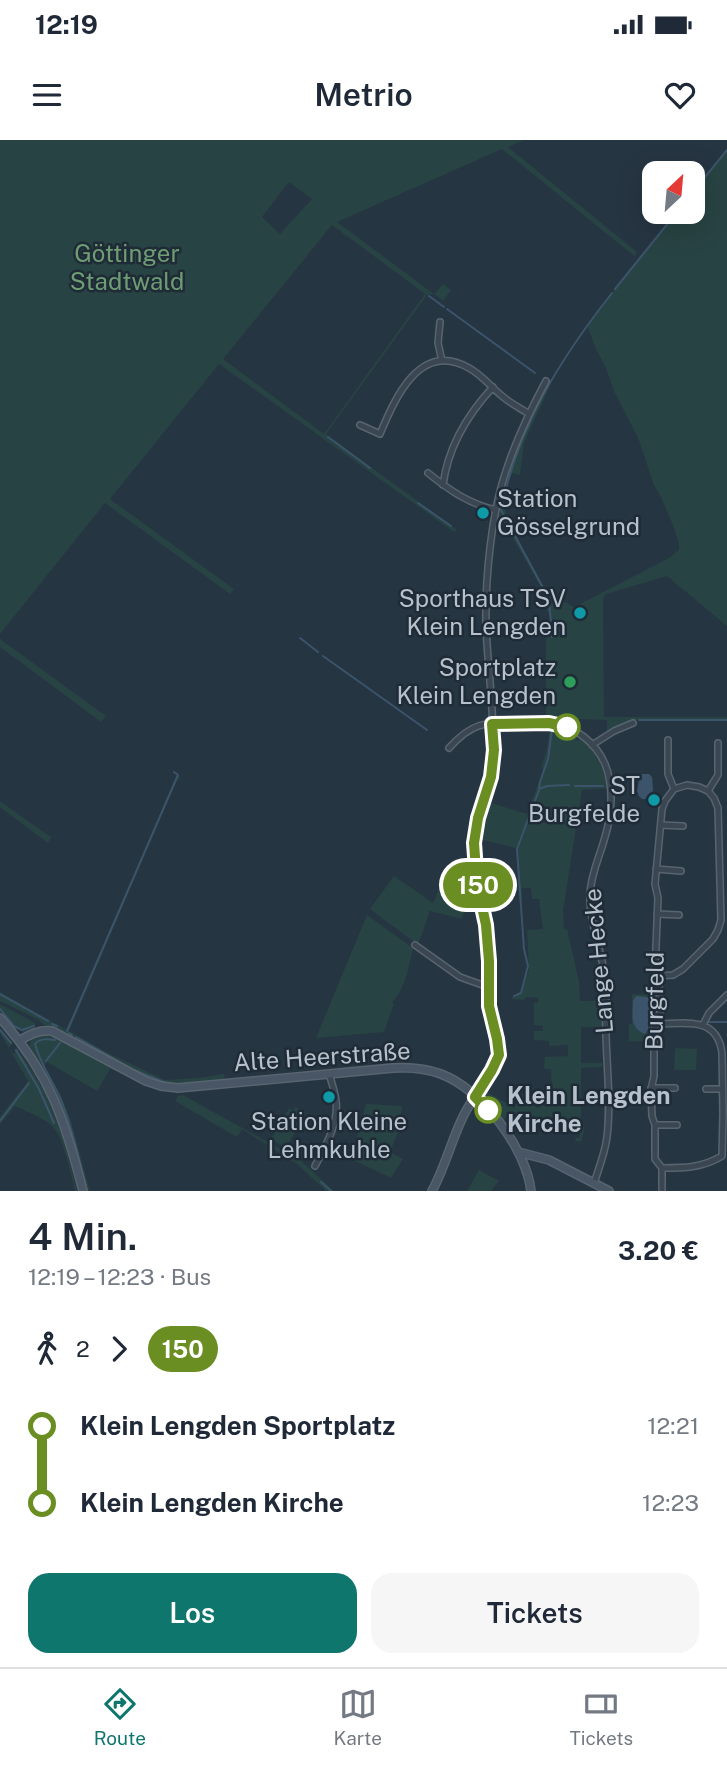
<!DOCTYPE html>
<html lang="de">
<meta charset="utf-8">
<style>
:root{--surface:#fff;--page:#f6f6f7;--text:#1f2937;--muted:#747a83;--line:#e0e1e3;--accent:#0f766e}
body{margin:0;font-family:"Public Sans",sans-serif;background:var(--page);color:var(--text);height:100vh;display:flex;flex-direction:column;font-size:26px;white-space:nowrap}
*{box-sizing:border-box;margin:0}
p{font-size:23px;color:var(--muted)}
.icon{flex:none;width:38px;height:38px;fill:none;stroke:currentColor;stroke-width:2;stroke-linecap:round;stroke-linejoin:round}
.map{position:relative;height:1051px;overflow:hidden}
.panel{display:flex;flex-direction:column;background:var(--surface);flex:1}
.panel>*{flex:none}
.badge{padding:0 14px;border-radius:23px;font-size:24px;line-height:46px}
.needle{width:46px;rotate:26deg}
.buttons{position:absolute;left:642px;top:21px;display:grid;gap:14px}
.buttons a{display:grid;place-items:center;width:63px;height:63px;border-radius:14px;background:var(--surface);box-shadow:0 7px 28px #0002;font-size:35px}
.map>.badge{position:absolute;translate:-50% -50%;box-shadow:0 0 0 4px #fff}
.legs{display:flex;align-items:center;gap:10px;height:77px;padding:0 28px;font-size:23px}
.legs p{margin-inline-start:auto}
.overview{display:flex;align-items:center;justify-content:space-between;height:119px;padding:0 28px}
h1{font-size:38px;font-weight:600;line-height:52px}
.button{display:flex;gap:14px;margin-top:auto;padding:14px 28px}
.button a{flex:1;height:80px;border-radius:21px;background:var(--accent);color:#fff;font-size:28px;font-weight:600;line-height:80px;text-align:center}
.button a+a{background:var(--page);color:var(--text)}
ul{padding:0 28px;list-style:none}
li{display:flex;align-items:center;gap:24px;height:77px;font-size:26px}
li i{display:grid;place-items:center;width:10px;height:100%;margin:0 9px;background:currentColor}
li i::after{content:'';width:18px;height:18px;margin:-9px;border:5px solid;border-radius:50%;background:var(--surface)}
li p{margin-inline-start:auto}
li:first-child i{background:linear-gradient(#0000 50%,currentColor 0)}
li:last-child i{background:linear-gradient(currentColor 50%,#0000 0)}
.status{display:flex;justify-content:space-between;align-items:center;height:49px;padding:0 35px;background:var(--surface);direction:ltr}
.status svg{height:19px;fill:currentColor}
header{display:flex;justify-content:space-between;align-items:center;height:91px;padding:0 28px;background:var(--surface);font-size:32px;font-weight:600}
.tabs{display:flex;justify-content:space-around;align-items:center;height:98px;border-top:2px solid var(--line);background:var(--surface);font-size:19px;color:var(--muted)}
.tabs a{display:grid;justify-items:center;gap:4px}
.tabs .active{color:var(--accent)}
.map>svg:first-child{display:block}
.green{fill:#284343;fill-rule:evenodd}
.water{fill:#3b546b}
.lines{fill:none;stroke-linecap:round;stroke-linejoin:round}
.stream{stroke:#3b546b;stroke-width:2}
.street-casing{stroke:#58646f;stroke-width:8}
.secondary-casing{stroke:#58646f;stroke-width:10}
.street{stroke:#3a4652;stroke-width:5}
.secondary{stroke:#485665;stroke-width:7}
.line-1-casing{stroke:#fff;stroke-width:16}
.line-1{stroke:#6b8e23;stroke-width:10}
.culture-dot{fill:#0f9aa8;stroke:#1f2b37;stroke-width:2.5}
.leisure-dot{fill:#2e9e5b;stroke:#1f2b37;stroke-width:2.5}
.stop-1-dot{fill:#fff;stroke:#6b8e23;stroke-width:3.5}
.labels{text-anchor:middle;stroke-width:5;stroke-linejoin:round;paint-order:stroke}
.park-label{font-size:24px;fill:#6e9d73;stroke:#1f2b37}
.poi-label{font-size:24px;fill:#b7c1cc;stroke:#1f2b37;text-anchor:end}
.street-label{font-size:24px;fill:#b7c1cc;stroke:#1f2b37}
.stop-label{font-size:24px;font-weight:bold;fill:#b7c1cc;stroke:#1f2b37;text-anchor:start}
</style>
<div class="status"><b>12:19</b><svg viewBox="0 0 49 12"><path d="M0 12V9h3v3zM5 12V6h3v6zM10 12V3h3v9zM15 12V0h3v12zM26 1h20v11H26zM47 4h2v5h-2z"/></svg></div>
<header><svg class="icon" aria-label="menu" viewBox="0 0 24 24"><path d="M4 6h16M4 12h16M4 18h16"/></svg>Metrio<svg class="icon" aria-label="heart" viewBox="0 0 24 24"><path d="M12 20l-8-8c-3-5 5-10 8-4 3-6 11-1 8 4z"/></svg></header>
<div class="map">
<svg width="727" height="1051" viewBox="0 0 727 1051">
<rect width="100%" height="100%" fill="#263542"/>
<path class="green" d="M0 0H524L508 7 637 112 634 116 502 9 337 82 434 154 443 144 451 150 443 161 434 154 427 155 326 294 457 390 454 392 219 224 110 359 234 449 230 454 105 363 0 494ZM288 43H290L312 59 280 94 262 77ZM332 85 425 154 324 294 223 219Z
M727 9V486L667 436 606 454 603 458V465L604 577H727V581L630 580 607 594V580L575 579 574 583 568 581V583L565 584 548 581 546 579V500L547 497H552L551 477 546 469 548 459 503 381H498V372L504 347H508L503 367 506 368 507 380 546 450 551 454 574 467 669 418 679 410V404L674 388 661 357 654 345 639 300 614 251 606 228 595 207 587 185 676 72H693V51Z
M547 242 550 246 524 303 520 335 511 333 508 345 505 344C514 309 530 275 547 242Z
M0 499 106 576 101 582 0 507Z
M550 586 563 589 575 595 574 597 578 601 580 598C596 612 604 627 607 648L582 650 563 771 564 789H567L579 842 580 861H602V887H581V923H602V927L581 928V986L585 987 581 1002 576 1001 575 998H579L580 994 569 992 566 988 553 986 518 978 514 972 502 981 496 972 498 970 483 954 484 950 514 968 523 954 530 964 533 963 537 968 550 959 546 953 552 949 551 929H544L545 917 568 916V905L549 906V901L534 900V891H543V886L534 885V863H538V858L525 857V860L512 859V857L522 851 525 836H527L529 830 527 790 543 789 539 759H532L531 748H522V760H519L516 708 479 699 489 662 527 674 543 630 541 628 547 609Z
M177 634 180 637 176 642 69 891 106 912 165 940 199 938 224 934 225 940 173 944 151 940 119 924 65 893 46 887 39 880 0 861V852L67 890Z
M0 661 49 696H52L48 703 0 667Z
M394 736 433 763 442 743 460 751 465 757V769L462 779 430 771 418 805 370 769Z
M367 775 413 808C409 825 405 850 392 862L394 864 384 892 316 898Z
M632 854 656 855V870L650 876 651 902 629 901V884H632Z
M0 864 35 883V888L23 892 14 888 0 872Z
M0 888 13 903 9 908 14 914 15 913 16 908 18 910C26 922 35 934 42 947 60 979 68 1016 77 1051H75C71 1035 64 1000 54 988 47 979 25 971 15 966L0 984V977L28 941 0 893Z
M45 894 53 895 117 928 116 931 110 929 97 951 47 922 44 925 60 954 71 981 90 1051H85L69 989 60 965 42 927 30 908V903L32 899Z
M675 908 697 909 696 930H674Z
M183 955 300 1020 334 1051H326L297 1024 242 989 237 997 175 961 178 956Z
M366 964 402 966 398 992 390 1012 403 1019 391 1038 351 1019Z
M295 967 306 972 286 1008 271 999 289 968 293 971Z
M479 1030 499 1041 491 1051H467Z"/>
<path class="water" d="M642 634H649L652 637 653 649 651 659H642L639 656 637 651 640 635Z
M636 856 647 857 654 859 653 867 648 875V890L645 894C629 888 633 875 633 861Z"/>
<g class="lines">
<path class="stream" d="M693 52 727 10
M615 149 677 72
M429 156 444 167
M447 169 535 233
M328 297 370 328
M418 363 451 386
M552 497 549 459 501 370C518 286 560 219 612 153
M300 498 318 512
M323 516 427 590
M639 580H727
M575 646H603
M539 649 547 646 569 645
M0 854 48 881
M514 856 521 853 528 826 524 809 517 709 539 650 540 642 548 619 552 589
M0 869 14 886 22 890 34 886
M708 882H727
M52 884 57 886
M0 890 11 903
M67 891 178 635 174 632
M69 893 72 895
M76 897 134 930 164 942
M55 900C48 899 40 898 35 904 40 924 53 941 61 960 73 989 79 1020 87 1051
M16 910 39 949 54 983
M46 921 60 903
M0 981 29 943
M321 1042 331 1051"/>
<g class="street-casing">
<path id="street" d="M440 182 438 203 442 221
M360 285 380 294C395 258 420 200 469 228 482 235 491 247 502 256 510 263 520 268 529 274
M428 333C449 350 469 364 496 370
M443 345C448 307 467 275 493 247
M668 600V634L674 649
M592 605 614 591 633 583
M449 608C475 579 488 583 526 583 534 583 543 582 552 583 575 586 596 603 605 624 614 646 612 674 605 697 600 716 591 733 590 754 589 781 600 805 604 832 607 853 605 875 606 896 607 929 611 964 607 997 605 1013 599 1028 594 1043
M708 651 718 635V603
M661 685 683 686
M656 729 681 731
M657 774 679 775
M415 805 460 837 488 847
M656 836 673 835 683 829 713 799 718 790 721 780 718 668 714 658 708 651 699 647 687 645 674 649 665 661 662 669 655 744 658 758 655 830 659 842 660 872 654 889V936L651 950 652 976 655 985V1019L662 1028V1051
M656 884C684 884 717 875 722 913L723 973 722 1016C702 1028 684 1028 662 1028
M703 885 709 873 727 855
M651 948H675
M706 949H722
M475 957 494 928 499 915 497 899 489 866 487 796 477 744 474 703 478 678 491 637 493 621C495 576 488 531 486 487 485 440 491 373 507 328 517 298 531 269 546 241
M655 985H677
M315 1026C325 1007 339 983 336 961 335 952 332 943 329 934"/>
</g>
<g class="secondary-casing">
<path id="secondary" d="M0 878C50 934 65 980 83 1051
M19 901C30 894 39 890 52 891L146 941 161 946 178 948 393 928C409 927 425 928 441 934 482 950 526 1008 531 1051
M518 1012 549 1020 609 1051
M432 1051C448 1022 456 981 475 957"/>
</g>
<use href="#street" class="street"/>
<use href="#secondary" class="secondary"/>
</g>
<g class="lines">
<g class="line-1-casing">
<path id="line-1" d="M488 970 475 957 492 930 499 915 497 899 489 866V821L486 785 477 744 474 703 478 678 491 637 494 610 492 584 549 583 567 587"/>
</g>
<use href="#line-1" class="line-1"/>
</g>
<g class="culture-dot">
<circle cx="483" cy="373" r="7"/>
<circle cx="580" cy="473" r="7"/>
<circle cx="654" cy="660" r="7"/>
<circle cx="329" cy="957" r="7"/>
</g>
<circle class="leisure-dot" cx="570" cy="542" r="7"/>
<g class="stop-1-dot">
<circle cx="567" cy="587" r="12"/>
<circle cx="488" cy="970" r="12"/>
</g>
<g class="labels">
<g class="park-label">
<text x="127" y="122">Göttinger<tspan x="127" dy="28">Stadtwald</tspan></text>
</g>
<g class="poi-label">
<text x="497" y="367" text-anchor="start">Station<tspan x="497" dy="28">Gösselgrund</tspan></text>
<text x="566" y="467">Sporthaus TSV<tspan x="566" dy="28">Klein Lengden</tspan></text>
<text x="556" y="536">Sportplatz<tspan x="556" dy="28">Klein Lengden</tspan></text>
<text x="640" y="654">ST<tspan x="640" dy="28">Burgfelde</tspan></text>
<text x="329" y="990" text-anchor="middle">Station Kleine<tspan x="329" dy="28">Lehmkuhle</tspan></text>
</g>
<g class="street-label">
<text transform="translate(599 821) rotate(-95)" y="8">Lange Hecke</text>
<text transform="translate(655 861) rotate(-89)" y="8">Burgfeld</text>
<text transform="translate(322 917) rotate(-4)" y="8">Alte Heerstraße</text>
</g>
<g class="stop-label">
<text x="507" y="964">Klein Lengden<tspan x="507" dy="28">Kirche</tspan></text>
</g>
</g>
</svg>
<div class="buttons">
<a><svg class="needle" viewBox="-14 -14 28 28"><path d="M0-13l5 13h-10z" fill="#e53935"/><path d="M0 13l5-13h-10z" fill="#747a83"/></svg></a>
</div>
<b class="badge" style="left:478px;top:745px;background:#6b8e23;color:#fff">150</b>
</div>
<section class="panel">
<div class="overview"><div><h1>4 Min.</h1><p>12:19 – 12:23 · Bus</p></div><b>3.20 €</b></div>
<div class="legs"><svg class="icon" aria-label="walk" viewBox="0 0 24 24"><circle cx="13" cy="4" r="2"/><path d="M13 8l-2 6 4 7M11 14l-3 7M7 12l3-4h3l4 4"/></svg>2<svg class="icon" aria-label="forward" viewBox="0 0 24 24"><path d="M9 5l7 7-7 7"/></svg><b class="badge" style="background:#6b8e23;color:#fff">150</b></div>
<ul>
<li><i style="color:#6b8e23"></i><b>Klein Lengden Sportplatz</b><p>12:21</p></li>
<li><i style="color:#6b8e23"></i><b>Klein Lengden Kirche</b><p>12:23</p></li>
</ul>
<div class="button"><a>Los</a><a>Tickets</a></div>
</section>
<nav class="tabs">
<a class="active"><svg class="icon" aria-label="directions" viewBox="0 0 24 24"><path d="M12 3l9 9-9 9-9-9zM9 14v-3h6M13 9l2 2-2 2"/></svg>Route</a>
<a><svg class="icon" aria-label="map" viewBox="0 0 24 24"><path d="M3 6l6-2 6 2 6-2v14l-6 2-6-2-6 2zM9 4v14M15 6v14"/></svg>Karte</a>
<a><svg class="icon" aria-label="tickets" viewBox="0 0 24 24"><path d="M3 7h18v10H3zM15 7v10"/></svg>Tickets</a>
</nav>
